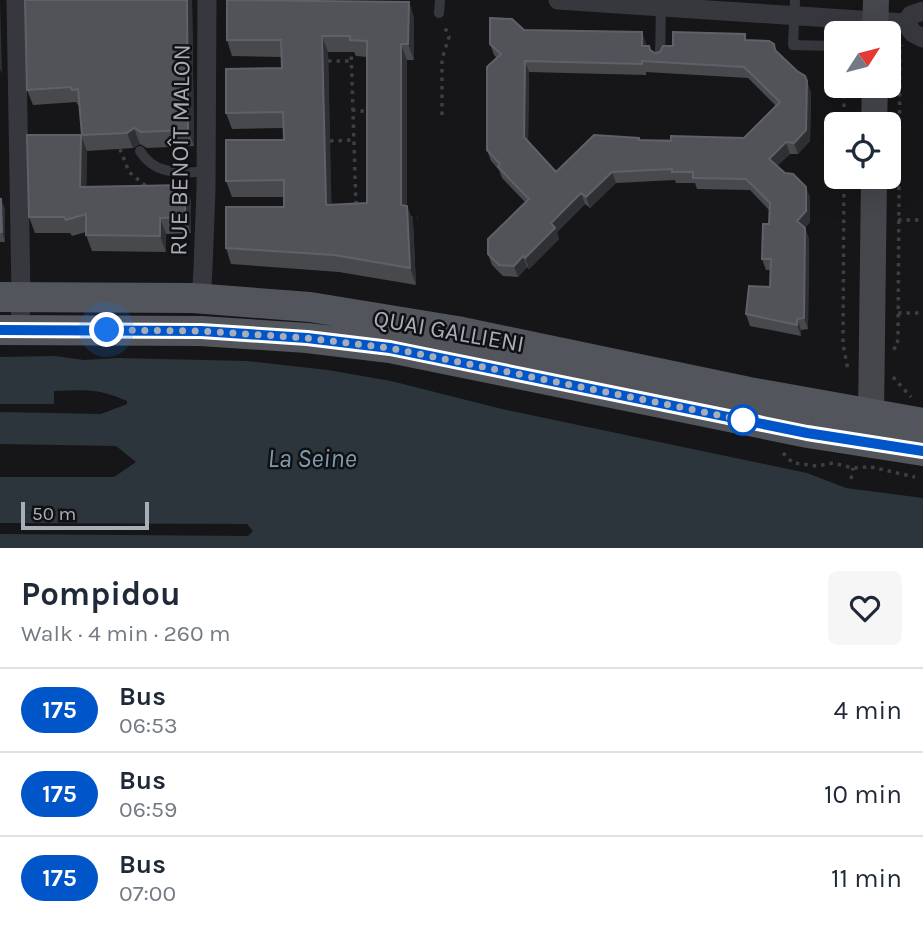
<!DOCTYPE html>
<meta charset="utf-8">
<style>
:root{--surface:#fff;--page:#f6f6f7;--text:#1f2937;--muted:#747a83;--line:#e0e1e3}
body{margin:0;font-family:Karla,sans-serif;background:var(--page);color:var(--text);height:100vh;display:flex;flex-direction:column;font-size:26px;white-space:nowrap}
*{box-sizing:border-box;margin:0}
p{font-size:23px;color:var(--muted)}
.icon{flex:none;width:38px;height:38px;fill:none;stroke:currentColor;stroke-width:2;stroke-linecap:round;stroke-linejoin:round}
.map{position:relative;height:548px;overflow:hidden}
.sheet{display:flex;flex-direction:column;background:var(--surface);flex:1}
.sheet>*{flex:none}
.badge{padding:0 14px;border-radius:23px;font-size:24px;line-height:46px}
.needle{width:46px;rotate:54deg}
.tools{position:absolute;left:824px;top:21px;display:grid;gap:14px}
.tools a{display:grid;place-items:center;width:77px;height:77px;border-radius:10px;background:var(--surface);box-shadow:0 7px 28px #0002;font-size:35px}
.scale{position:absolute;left:21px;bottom:18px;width:128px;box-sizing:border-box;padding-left:7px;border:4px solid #a8adb8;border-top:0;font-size:19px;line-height:24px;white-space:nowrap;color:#a8adb8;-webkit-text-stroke:5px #111113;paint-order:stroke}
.you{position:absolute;width:35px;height:35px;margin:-18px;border:5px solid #fff;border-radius:50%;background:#1a73e8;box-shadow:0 0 0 10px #1a73e833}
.map>.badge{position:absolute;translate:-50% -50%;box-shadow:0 0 0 4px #fff}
.round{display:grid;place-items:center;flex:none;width:74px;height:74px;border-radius:10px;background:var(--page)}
.headline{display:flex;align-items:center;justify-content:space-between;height:119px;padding:0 21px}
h1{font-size:33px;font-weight:700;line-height:52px}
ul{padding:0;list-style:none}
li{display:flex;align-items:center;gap:21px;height:84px;padding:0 21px;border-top:2px solid var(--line)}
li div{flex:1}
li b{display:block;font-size:26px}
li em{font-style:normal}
li .badge{min-width:77px;font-weight:700;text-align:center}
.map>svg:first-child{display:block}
.water{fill:#2c353c}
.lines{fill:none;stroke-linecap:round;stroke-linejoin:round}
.path{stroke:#3d3f44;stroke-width:3.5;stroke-dasharray:3.5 5;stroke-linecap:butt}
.lane{stroke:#37383d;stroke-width:10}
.street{stroke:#37383d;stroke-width:19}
.secondary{stroke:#45474d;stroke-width:26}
.primary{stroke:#53555c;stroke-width:30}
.wall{fill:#47494d;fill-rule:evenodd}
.shaded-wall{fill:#2f3033}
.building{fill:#525359;stroke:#5f6168;stroke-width:2;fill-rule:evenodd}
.line-casing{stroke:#fff;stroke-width:16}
.line{stroke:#0055c8;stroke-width:10}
.walk{stroke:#a8adb8;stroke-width:7;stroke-dasharray:0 12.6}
.stop-dot{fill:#fff;stroke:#0055c8;stroke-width:3.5}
.labels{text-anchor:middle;stroke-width:5;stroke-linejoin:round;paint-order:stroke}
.street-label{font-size:24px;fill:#a8adb8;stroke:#111113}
.water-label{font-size:26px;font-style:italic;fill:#7f9bb3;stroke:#111113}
</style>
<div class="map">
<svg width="923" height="548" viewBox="0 0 923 548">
<rect width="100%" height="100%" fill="#161618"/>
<path class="water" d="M55 356 84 360 118 358 247 361 328 370 391 381 502 409 807 473 846 488 923 498V548H0V534L248 536 253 531 247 524 0 523V477H114L136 462 116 446 0 444V412L101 414 127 404V401C97 388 86 390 54 391V404H0V357Z"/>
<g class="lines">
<path class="path" d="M351 48 356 207
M328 61H351
M352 110 371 112
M442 115V59L449 37 444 25
M844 124V86
M330 141 353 140
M120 149 129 172 146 186
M844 177 843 344 848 370
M409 218H418
M898 220H923
M898 313H923
M893 349 897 347 898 336 900 50 902 45
M893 377 911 397
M783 453 793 463 817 466 833 463 853 468 868 467
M871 467 915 477
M851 479 853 468"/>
<path class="lane" d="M795 0 793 45 832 46
M439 13 440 0
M660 57 661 7
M140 151C155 176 180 172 207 172"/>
<path class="street" d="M16 0 21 296 20 331
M558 0 906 23
M906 23 913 33 923 38
M906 23 911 15 923 11
M193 298 202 286 203 268 206 190 207 0"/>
<path class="secondary" d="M875 33 876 0
M874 124 875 86
M867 434 871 416 874 177"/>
<path class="primary" d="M0 297 193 298 310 307 457 331 749 392 923 423
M0 330 201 331 307 338 390 348 808 433 923 451"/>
</g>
<path class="wall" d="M25 0H192L194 146 147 148 140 144 133 148 87 151 86 187 185 185 191 201V233L166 234V252L92 251 86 235V232L72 236 70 233H35L29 217 82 135 79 105H78L76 102 33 105 27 90Z
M338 2H409L414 18V60H407V206L413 222 416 285 339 272 231 264 226 248 284 207V197H232L226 181 284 140 283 128 232 129 226 113 282 68V57L232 56 227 40ZM328 52H354L356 56 367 57V203L331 205Z
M524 30 642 32 646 46 655 53 673 46 748 40 774 44 777 52 811 92 810 141 798 154H790L777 166 785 173 806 187 810 198V222L805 228 809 239 808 329 801 330V336L750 326 746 314 770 287 771 270H766L762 259 769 224V210L750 190 697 189 695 183H676L675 180 616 183 590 208 585 204 557 232 559 239 529 269 527 267 518 277 503 276 492 265 488 254 525 202 502 178 499 170 491 161 487 150 497 58 494 55 490 44ZM529 72 646 75V72L748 78 776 106 744 138 640 140 556 172 528 142Z
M0 199 5 209V242H0Z"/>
<path class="shaded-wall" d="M0 0 2 74 0 69Z
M187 0H192L194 146 188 130Z
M409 2 414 18V60L408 44Z
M642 32 646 43V57L642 46Z
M322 36 328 52 332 221 326 205Z
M401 44 407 60V222L401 205Z
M525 61 529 72 528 148 524 137Z
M805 76 811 92 810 141 798 154 794 143Z
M134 128 140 144 133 148 127 133Z
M81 135 87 151 86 203 80 187Z
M786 142 790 154 773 170 769 159Z
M612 172 616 183 590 208 586 197Z
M185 185 191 201V233L185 217Z
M806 187 810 198V222L805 228 809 239 808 329 804 318 797 221Z
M581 193 585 204 557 232 559 239 529 269 525 258 551 223Z
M1 199 5 209V242L2 232Z
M407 206 413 222 416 285 410 268Z
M160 218 166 234V252L160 236Z
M523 256 527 267 518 277 514 266Z
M797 319 801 330V336L797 325Z"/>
<path class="building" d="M25 0H187L188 130 141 132 134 128 127 133 82 135 78 89 72 90 71 87 27 90Z
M227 0 409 2 408 44H401V205L407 206 410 268 334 255 226 248V207H284V180L226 181V140H284L283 112 226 113V69L282 68 281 40H227ZM322 36H350V40L367 41V203L326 205Z
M490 18 512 19 524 30 642 32V46H649L650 50 655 53 660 52 663 46H673V32L745 34V40L769 41 774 44 775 50 797 71 805 76 807 81 806 130 794 143 786 142 769 159 785 173 793 174 806 187V211L797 221 805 228 804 318 797 319V325L746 314 749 286 770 287 771 259H762L763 224H769L770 203 746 179 693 178V172H672V169L612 172 586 197 581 193 551 223 555 228 525 258 523 256 514 266 499 265 488 254V239L529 199 498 167 500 164 487 150V67L501 54 490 44ZM525 61 642 64V61L744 67 780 102 744 138 671 136V141L639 140V138L594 135 556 172 524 137Z
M27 135H81L80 187 185 185V217L160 218V236L86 235V214L66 220 64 217H29Z
M0 199H1L2 232H0Z"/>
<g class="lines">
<g class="line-casing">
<path id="line" d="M0 330 201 331 307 338 390 348 807 433 923 451"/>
</g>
<use href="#line" class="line"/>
<path class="walk" d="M107 330 201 331 307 338 390 348 748 421 743 420"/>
</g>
<circle class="stop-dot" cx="743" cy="420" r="14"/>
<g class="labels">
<g class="street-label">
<text transform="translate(180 150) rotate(-89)" y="8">RUE BENOÎT MALON</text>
<text transform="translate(449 331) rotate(10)" y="8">QUAI GALLIENI</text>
</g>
<g class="water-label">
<text x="312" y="467">La Seine</text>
</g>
</g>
</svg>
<div class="tools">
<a><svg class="needle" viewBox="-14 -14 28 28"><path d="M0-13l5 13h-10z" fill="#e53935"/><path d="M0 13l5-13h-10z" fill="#747a83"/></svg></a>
<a><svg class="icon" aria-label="locate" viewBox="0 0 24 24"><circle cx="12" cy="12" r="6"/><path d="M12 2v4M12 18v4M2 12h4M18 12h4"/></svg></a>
</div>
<div class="scale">50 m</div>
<div class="you" style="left:107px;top:330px"></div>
</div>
<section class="sheet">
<div class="headline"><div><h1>Pompidou</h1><p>Walk · 4 min · 260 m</p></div><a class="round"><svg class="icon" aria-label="heart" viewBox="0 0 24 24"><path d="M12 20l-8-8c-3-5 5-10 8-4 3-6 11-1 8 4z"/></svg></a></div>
<ul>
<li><span class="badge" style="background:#0055c8;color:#fff">175</span><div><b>Bus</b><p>06:53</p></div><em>4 min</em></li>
<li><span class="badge" style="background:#0055c8;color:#fff">175</span><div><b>Bus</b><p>06:59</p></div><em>10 min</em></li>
<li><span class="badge" style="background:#0055c8;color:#fff">175</span><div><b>Bus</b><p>07:00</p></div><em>11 min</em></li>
</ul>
</section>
